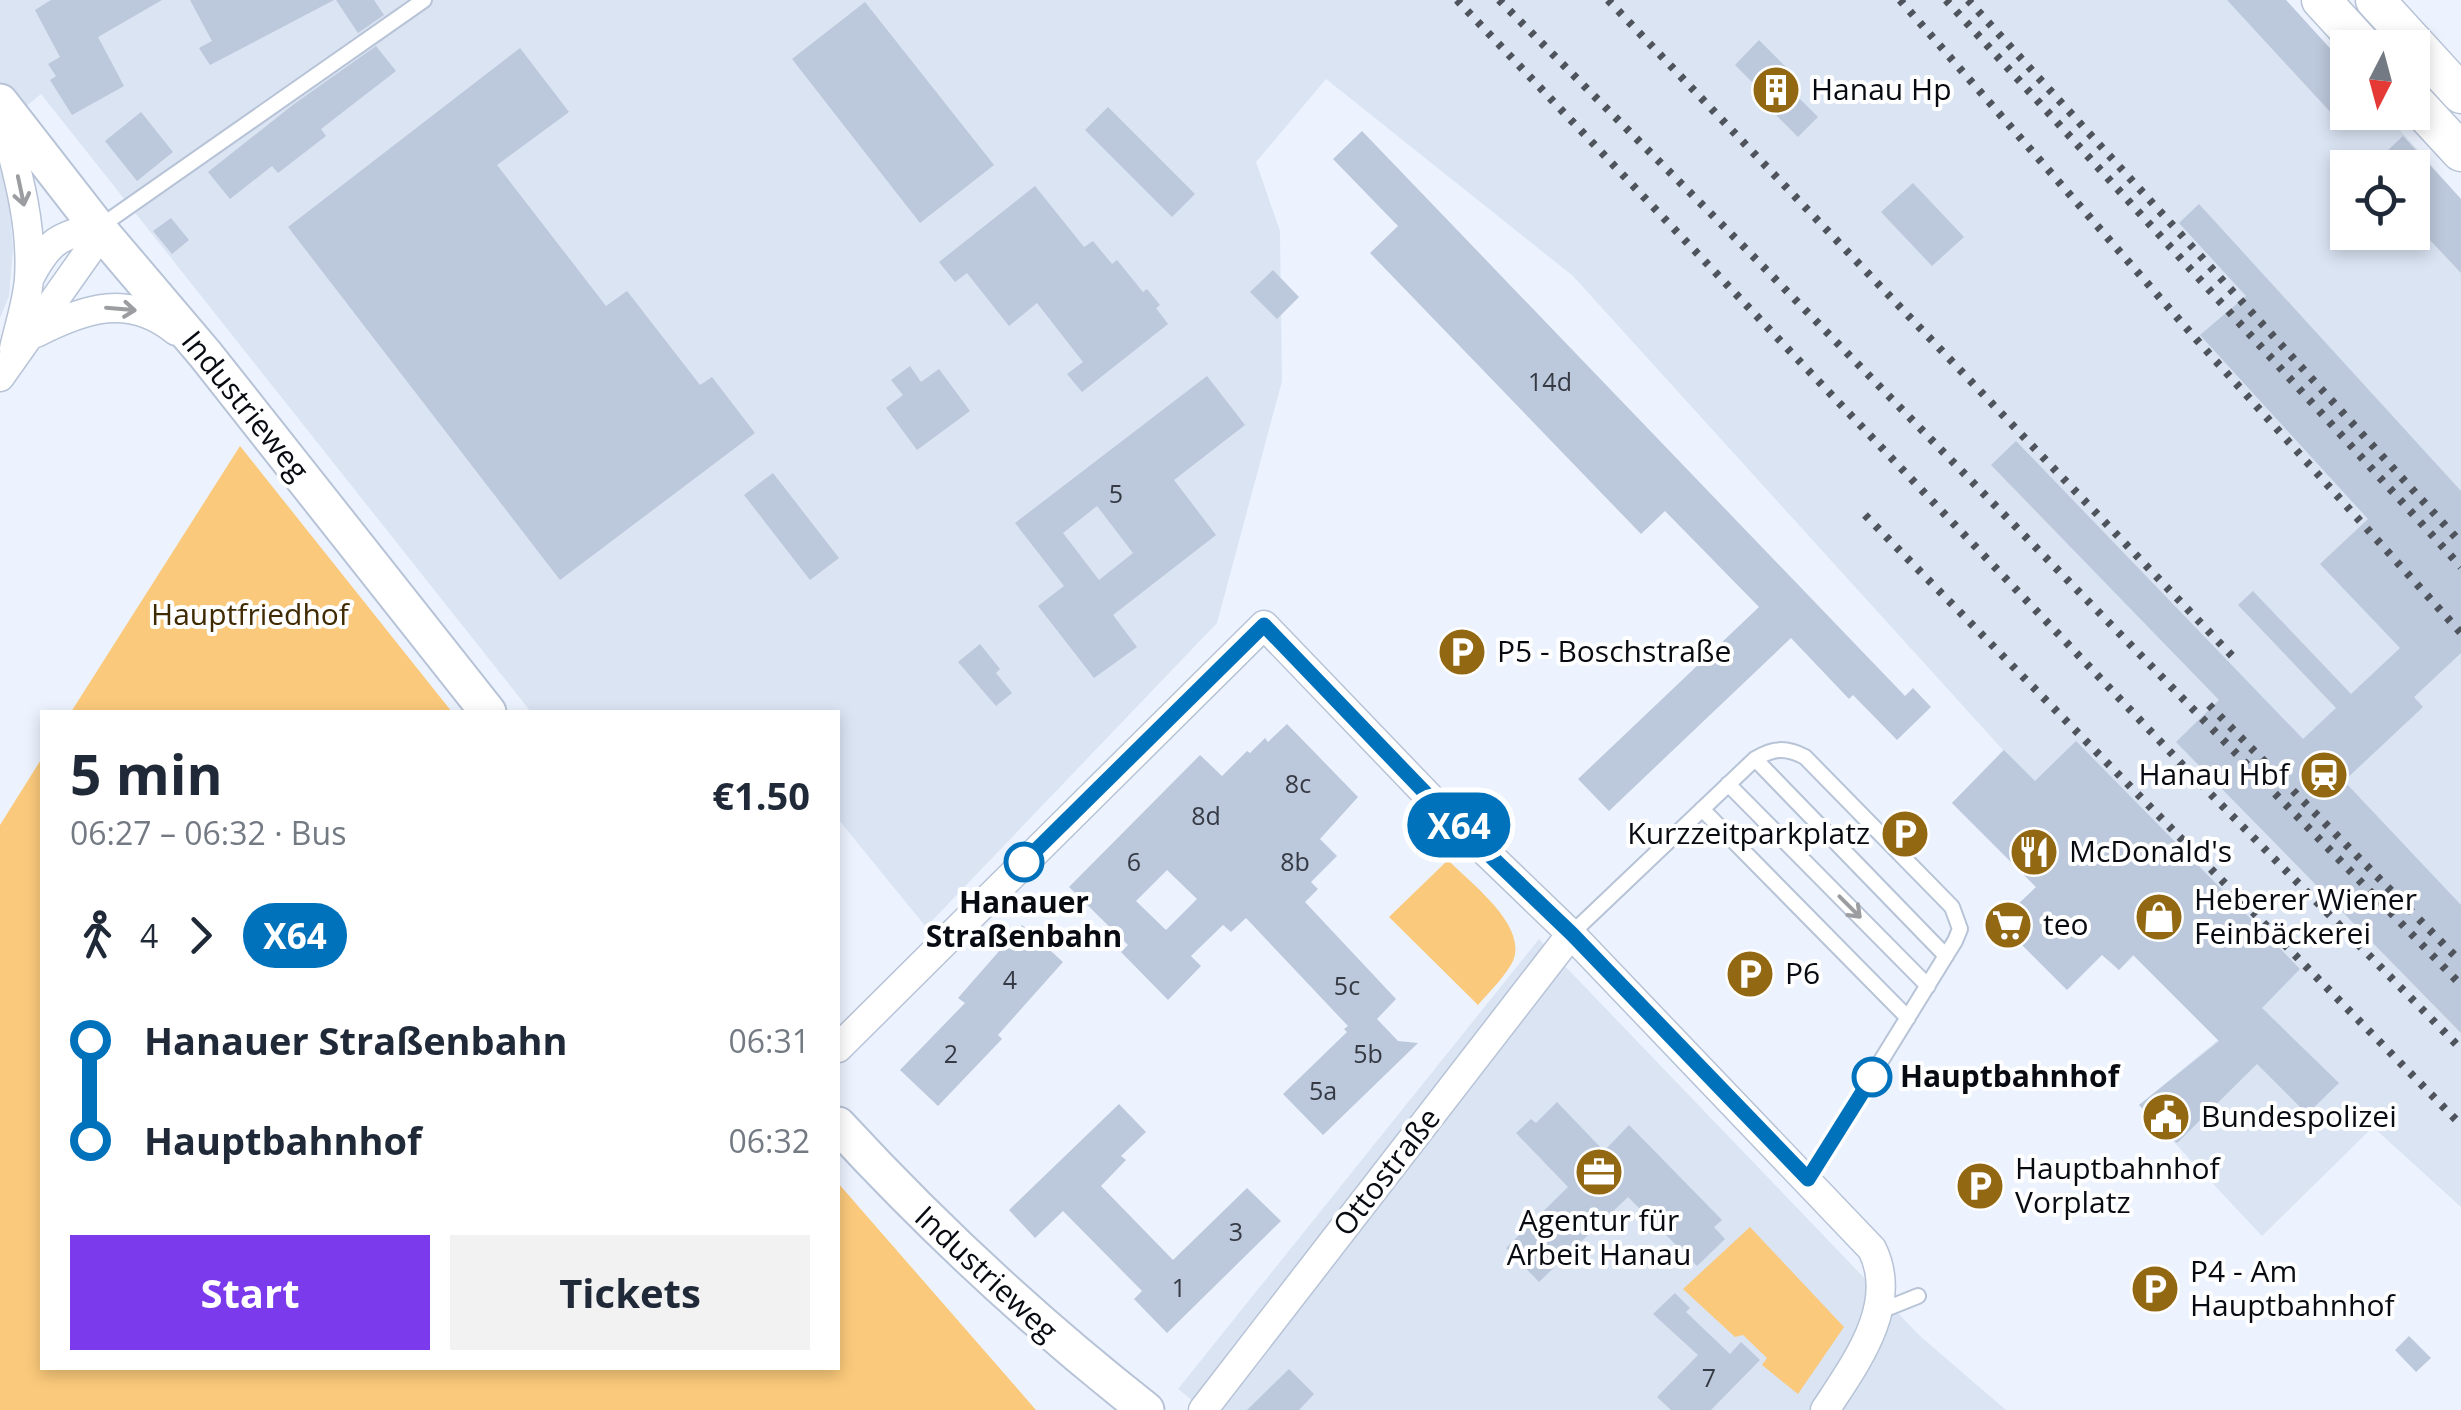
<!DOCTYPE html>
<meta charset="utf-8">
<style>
:root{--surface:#fff;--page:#f2f2f3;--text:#1f2937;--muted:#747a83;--accent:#7c3aed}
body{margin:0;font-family:"Open Sans",sans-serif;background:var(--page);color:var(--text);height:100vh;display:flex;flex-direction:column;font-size:38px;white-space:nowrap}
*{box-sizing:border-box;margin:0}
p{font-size:32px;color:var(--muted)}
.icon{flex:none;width:55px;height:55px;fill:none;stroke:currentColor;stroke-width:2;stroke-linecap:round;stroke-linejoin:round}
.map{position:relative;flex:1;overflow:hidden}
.details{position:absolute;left:40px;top:710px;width:800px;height:660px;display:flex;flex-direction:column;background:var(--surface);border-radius:0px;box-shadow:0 5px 15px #0003}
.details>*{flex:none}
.badge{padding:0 20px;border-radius:32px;font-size:35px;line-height:65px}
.needle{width:65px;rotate:186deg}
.buttons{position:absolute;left:2330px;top:30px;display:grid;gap:20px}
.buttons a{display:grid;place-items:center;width:100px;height:100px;border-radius:0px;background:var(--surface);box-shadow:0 5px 15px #0003;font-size:50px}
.map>.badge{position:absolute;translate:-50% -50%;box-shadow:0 0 0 5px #fff}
.legs{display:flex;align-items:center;gap:15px;height:110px;padding:0 30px;font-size:32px}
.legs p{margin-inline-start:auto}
.overview{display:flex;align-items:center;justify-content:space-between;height:170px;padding:0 30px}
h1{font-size:55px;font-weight:700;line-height:75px}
.cta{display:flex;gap:20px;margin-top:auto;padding:20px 30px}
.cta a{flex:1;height:115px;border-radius:0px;background:var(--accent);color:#fff;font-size:40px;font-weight:700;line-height:115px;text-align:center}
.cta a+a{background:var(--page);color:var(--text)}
ul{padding:0 30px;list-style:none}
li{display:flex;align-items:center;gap:35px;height:100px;font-size:38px}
li i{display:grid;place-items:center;width:15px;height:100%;margin:0 12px;background:currentColor}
li i::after{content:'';width:25px;height:25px;margin:-12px;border:8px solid;border-radius:50%;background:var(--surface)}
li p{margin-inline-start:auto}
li:first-child i{background:linear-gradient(#0000 50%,currentColor 0)}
li:last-child i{background:linear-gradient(currentColor 50%,#0000 0)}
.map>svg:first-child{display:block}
.built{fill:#dae4f3;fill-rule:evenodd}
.green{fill:#fac97b}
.building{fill:#bcc8db;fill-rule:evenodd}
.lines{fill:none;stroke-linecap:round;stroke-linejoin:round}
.service-casing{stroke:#b7c3d6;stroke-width:18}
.minor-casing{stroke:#b7c3d6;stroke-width:31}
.tertiary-casing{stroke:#b7c3d6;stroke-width:39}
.secondary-casing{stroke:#b7c3d6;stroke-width:41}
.service{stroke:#fff;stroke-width:14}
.minor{stroke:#fff;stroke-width:28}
.tertiary{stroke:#fff;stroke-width:35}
.secondary{stroke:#fff;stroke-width:38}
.rail{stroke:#4f535b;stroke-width:8;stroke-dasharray:5 10;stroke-linecap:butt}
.oneway{stroke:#9c9da0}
.line-1-casing{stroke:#fff;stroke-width:22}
.line-1{stroke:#0072bc;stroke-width:15}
.stop-1-dot{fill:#fff;stroke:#0072bc;stroke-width:5}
.labels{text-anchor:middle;stroke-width:8;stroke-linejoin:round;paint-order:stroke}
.number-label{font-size:25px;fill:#353a44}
.poi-label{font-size:30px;fill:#080b11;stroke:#fff;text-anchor:start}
.street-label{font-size:30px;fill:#080b11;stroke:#fff}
.park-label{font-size:30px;fill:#3f2a01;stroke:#fff}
.stop-label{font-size:30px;font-weight:bold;fill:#080b11;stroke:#fff}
</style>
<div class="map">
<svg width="2461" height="1410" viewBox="0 0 2461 1410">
<rect width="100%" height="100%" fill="#ecf3ff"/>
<path class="built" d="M0 0H2286L2347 68 2348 112 2385 113 2461 199V1207L2373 1127 2262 1236 2139 1105 2218 1040 2134 956 2119 970 1952 803 2003 750 1573 276 1326 79 1256 162 1280 231 1282 381 1217 623 926 927 838 819V712H531L41 94 0 128ZM2348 168H2412V232H2348Z
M0 169 8 186 13 250 9 296 0 318Z
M1539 939 1920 1336 2006 1410H1204L1178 1389Z"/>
<path class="green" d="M240 446 452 712H71Z
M42 758V1368H838V1183L1036 1410H0V825Z
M1448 860C1470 883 1528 925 1513 961 1505 977 1489 992 1478 1005L1389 917Z
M1750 1227 1844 1327 1798 1394 1762 1365 1767 1358 1743 1335 1735 1337 1683 1289Z"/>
<path class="building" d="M51 0H162L98 37 124 86 72 115 50 80 56 76 48 64 60 57 35 10Z
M190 0H334L210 65 199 48 212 41Z
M336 0H374L384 15 358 33Z
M2227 0H2286L2348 68V103L2334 116Z
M865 2 994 165 920 223 792 59Z
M1759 40 1793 74 1784 83 1818 117 1798 137 1764 103 1768 98 1735 65Z
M376 46 396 71 321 129 326 136 278 173 272 166 230 199 208 172 294 104Z
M520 48 569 112 497 165 606 306 627 291 700 385 712 377 755 433 560 580 288 227Z
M1108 107 1195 194 1172 217 1085 130Z
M141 112 173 152 137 181 105 141Z
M1362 131 1905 696 1913 688 1931 707 1897 740 1853 695 1849 699 1791 638 1609 811 1578 779 1759 607 1665 511 1641 534 1370 253 1398 226 1333 159Z
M2403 136 2461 199V273L2412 221V168H2369Z
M1913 183 1964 237 1932 266 1881 212Z
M1035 186 1084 247 1093 241 1112 264 1117 260 1143 292 1147 289 1160 305 1156 308 1168 324 1082 392 1067 374 1083 362 1037 303 1009 326 967 273 955 282 939 262Z
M2199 204 2461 491V653L2414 697 2423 707 2344 781 2461 905V1033L2176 742 2219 700 1991 465 2016 441 2303 739 2336 708 2238 605 2253 591 2351 694 2400 648 2320 564 2368 519 2200 335 2246 296 2179 223Z
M171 218 189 240 172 254 153 231Z
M1273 270 1299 297 1277 319 1250 292Z
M910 366 921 382 939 369 970 411 917 450 886 408 903 395 891 380Z
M1207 376 1245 425 1174 480 1216 535 1113 615 1137 647 1094 678 1038 606 1064 586 1015 523ZM1097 506 1133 553 1099 580 1063 533Z
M773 473 839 558 810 580 744 495Z
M980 644 1000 669 996 673 1012 693 996 706 958 662Z
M1287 724 1358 797 1320 839 1337 856 1311 882 1318 889 1305 902 1396 999 1377 1019 1398 1041 1418 1043 1323 1135 1283 1094 1347 1032 1344 1029 1348 1026 1246 918 1231 932 1223 925 1191 956 1201 966 1168 1000 1121 952 1128 945 1069 887 1200 755 1222 776 1247 751 1250 753 1265 738 1268 742ZM1167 870 1197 899 1166 930 1136 901Z
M2076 741 2300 969 2262 1008 2339 1083 2307 1114 2257 1064 2177 1143 2139 1105 2219 1041 2133 955 2119 970 2102 955 2067 990 1999 922 2036 887 1952 803 2004 750 2035 781Z
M1022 925 1063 962 998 1035 1002 1039 938 1106 900 1070 965 1003 958 998Z
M1557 1102 1604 1151 1629 1125 1722 1220 1714 1227 1725 1239 1697 1266 1628 1197 1539 1282 1506 1248 1568 1187 1516 1133 1531 1119 1536 1123Z
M1119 1104 1146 1132 1121 1156 1126 1160 1101 1186 1173 1260 1247 1188 1281 1221 1167 1333 1134 1299 1142 1291 1063 1211 1035 1238 1009 1210Z
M1675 1293 1690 1308 1686 1312 1730 1354 1741 1342 1760 1360 1711 1410H1671L1657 1397 1698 1355 1653 1314Z
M2409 1336 2431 1358 2416 1372 2395 1350Z
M1289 1369 1314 1394 1299 1410H1247Z"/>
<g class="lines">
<g class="service-casing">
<path id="service" d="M98 228 424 0
M1755 759 1946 956
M1728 784 1928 986
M1702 809 1908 1018
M1571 934 1755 759C1773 748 1786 747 1805 757L1952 907 1960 929 1955 941 1808 1179
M1878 1312 1918 1296"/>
</g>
<g class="minor-casing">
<path id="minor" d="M0 107C15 164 33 220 29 279 27 303 19 326 14 349
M36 333C85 308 130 293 176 331
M0 377 89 251 98 228C58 234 47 244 29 279
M838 1048 1264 625 1434 802 1571 934 1872 1249C1900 1305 1855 1364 1825 1410
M1203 1410 1571 934"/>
</g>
<g class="tertiary-casing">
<path id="tertiary" d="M0 102 98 228 205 354 488 712
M838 1125C934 1229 1035 1323 1146 1410"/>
</g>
<g class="secondary-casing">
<path id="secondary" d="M2321 0 2365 48
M2375 0 2461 94
M2412 99 2461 152"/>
</g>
<use href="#service" class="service"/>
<use href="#minor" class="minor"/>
<use href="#tertiary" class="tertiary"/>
<use href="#secondary" class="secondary"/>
<path class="rail" d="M1457 0 2193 776 2461 1049
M1499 0 1747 250 2461 985
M1608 0 2236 660
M1900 0 2196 339 2461 633
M1946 0 2461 567
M1968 0 2461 543
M1865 515 2461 1125
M2209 705 2461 962"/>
</g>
<defs><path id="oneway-shaft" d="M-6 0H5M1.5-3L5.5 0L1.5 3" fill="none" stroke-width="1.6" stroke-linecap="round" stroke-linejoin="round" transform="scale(2.5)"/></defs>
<g class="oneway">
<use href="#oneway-shaft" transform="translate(21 191) rotate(78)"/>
<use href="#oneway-shaft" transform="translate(121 309) rotate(5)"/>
<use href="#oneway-shaft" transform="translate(1850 907) rotate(45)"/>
</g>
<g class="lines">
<g class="line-1-casing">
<path id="line-1" d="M1024 862 1264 625 1434 802 1572 934 1808 1179 1872 1077"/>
</g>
<use href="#line-1" class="line-1"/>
</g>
<defs>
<g id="building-disc" transform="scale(2.5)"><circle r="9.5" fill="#936813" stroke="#fff"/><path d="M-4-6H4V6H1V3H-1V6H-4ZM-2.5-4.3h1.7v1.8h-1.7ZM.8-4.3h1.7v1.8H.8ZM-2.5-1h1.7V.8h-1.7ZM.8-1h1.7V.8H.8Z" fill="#fff"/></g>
<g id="parking-disc" transform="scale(2.5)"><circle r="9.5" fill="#936813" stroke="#fff"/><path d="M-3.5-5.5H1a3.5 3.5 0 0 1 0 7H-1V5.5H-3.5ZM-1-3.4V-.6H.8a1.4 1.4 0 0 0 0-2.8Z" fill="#fff"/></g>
<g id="station-disc" transform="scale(2.5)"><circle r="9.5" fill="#936813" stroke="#fff"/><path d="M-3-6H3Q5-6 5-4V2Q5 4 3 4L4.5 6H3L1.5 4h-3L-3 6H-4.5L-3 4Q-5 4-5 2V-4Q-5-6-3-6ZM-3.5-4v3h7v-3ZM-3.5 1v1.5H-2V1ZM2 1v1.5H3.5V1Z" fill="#fff"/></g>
<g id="restaurant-disc" transform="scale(2.5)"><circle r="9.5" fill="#936813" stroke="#fff"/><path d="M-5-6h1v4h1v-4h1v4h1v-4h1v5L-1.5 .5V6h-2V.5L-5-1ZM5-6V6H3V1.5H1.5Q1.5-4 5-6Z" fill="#fff"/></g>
<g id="shop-disc" transform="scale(2.5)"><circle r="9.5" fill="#936813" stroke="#fff"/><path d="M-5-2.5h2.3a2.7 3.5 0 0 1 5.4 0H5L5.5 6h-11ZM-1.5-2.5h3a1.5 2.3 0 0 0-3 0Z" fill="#fff"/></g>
<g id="supermarket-disc" transform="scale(2.5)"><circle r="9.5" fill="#936813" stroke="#fff"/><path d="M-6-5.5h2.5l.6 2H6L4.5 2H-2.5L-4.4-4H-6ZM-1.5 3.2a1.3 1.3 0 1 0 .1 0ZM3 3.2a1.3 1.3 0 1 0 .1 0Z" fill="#fff"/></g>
<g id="civic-disc" transform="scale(2.5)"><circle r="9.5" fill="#936813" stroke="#fff"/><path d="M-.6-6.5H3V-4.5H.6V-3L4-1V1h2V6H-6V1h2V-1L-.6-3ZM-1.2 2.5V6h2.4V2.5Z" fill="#fff"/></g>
<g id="office-disc" transform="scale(2.5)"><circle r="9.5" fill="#936813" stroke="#fff"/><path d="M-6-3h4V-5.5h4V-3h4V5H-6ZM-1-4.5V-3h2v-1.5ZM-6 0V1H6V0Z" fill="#fff"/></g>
</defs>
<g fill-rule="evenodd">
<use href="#building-disc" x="1776" y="90"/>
<use href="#parking-disc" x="1462" y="652"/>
<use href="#station-disc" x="2324" y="775"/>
<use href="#parking-disc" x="1905" y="834"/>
<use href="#restaurant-disc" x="2034" y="852"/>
<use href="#shop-disc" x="2159" y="917"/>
<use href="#supermarket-disc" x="2008" y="925"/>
<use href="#parking-disc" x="1750" y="974"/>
<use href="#civic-disc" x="2166" y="1117"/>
<use href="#office-disc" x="1599" y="1172"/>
<use href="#parking-disc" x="1980" y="1186"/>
<use href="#parking-disc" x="2155" y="1289"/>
</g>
<g class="stop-1-dot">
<circle cx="1024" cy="862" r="18"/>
<circle cx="1872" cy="1077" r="18"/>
</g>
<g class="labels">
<g class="number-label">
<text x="1550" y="391">14d</text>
<text x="1116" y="503">5</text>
<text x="1298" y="793">8c</text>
<text x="1206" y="825">8d</text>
<text x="1134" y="871">6</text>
<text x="1295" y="871">8b</text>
<text x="1010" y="989">4</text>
<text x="1347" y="995">5c</text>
<text x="951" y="1063">2</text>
<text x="1368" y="1063">5b</text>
<text x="1323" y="1100">5a</text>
<text x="1236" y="1241">3</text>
<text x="1179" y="1297">1</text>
<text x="1709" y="1387">7</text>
</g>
<g class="poi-label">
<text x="1811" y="100">Hanau Hp</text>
<text x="1497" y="662">P5 - Boschstraße</text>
<text x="2289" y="785" text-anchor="end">Hanau Hbf</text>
<text x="1870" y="844" text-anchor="end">Kurzzeitparkplatz</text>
<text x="2069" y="862">McDonald's</text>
<text x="2194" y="910">Heberer Wiener<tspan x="2194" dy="34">Feinbäckerei</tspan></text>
<text x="2043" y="935">teo</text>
<text x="1785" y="984">P6</text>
<text x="2201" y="1127">Bundespolizei</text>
<text x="2015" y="1179">Hauptbahnhof<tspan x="2015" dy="34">Vorplatz</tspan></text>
<text x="1599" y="1231" text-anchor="middle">Agentur für<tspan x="1599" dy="34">Arbeit Hanau</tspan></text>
<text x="2190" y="1282">P4 - Am<tspan x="2190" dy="34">Hauptbahnhof</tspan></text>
</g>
<g class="street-label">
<text transform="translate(245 406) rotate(51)" y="10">Industrieweg</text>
<text transform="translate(1387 1172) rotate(-52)" y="10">Ottostraße</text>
<text transform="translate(986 1274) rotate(43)" y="10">Industrieweg</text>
</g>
<g class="park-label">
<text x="250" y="625">Hauptfriedhof</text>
</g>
<g class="stop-label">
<text x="1024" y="913">Hanauer<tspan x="1024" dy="34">Straßenbahn</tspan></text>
<text x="1900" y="1087" text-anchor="start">Hauptbahnhof</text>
</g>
</g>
</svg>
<div class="buttons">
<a><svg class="needle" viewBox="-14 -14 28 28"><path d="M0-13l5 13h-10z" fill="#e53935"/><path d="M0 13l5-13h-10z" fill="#747a83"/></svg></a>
<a><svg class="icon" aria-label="locate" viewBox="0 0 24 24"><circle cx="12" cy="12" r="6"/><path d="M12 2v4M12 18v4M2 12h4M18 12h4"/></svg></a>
</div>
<b class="badge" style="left:1459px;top:825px;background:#0072bc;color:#fff">X64</b>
<section class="details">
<div class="overview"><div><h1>5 min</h1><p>06:27 – 06:32 · Bus</p></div><b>€1.50</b></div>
<div class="legs"><svg class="icon" aria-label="walk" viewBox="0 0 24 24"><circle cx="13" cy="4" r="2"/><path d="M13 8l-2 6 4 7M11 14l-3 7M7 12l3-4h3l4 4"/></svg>4<svg class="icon" aria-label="forward" viewBox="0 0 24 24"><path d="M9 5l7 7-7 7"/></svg><b class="badge" style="background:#0072bc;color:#fff">X64</b></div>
<ul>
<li><i style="color:#0072bc"></i><b>Hanauer Straßenbahn</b><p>06:31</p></li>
<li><i style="color:#0072bc"></i><b>Hauptbahnhof</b><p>06:32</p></li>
</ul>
<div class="cta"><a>Start</a><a>Tickets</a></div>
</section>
</div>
